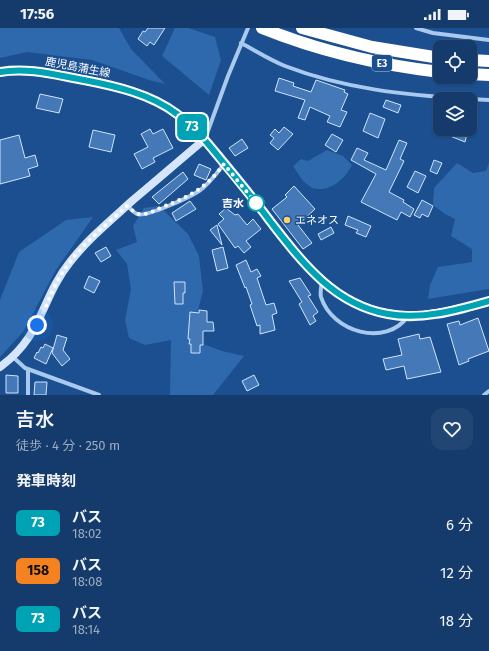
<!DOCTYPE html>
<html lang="ja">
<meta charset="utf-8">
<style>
:root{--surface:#143b6b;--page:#214673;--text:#f1f3f6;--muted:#9dadc1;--line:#33557e}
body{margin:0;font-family:"Fira Sans","Noto Sans JP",sans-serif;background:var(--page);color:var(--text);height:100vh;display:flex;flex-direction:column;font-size:15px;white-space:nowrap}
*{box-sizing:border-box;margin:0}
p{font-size:13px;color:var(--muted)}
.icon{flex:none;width:22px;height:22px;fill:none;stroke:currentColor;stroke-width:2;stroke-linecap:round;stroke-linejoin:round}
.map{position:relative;height:367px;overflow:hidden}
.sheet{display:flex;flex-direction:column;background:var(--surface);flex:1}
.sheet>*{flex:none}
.badge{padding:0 8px;border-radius:6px;font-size:14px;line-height:26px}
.controls{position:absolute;left:433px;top:12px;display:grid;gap:8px}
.controls a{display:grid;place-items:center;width:44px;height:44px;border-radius:8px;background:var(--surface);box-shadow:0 1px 3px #0004,0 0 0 1px var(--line);font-size:20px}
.you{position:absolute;width:20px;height:20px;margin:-10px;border:3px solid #fff;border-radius:50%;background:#1a73e8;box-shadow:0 0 0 6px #1a73e833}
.map>.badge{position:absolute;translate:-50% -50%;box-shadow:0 0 0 2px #fff}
h2{padding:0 16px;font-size:15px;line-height:36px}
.round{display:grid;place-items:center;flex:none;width:42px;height:42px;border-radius:12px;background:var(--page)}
.summary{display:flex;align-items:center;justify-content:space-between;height:68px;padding:0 16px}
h1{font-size:19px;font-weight:600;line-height:30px}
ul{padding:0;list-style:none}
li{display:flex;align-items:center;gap:12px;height:48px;padding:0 16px}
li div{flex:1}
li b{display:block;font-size:15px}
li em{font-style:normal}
li .badge{min-width:44px;font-weight:700;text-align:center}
.status{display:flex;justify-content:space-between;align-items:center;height:28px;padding:0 20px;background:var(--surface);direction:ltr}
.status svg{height:11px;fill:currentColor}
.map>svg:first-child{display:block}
.green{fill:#2e69ad}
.building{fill:#4478b7;stroke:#cfe3fa}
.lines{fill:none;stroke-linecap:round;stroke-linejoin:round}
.street{stroke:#a9c9ee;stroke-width:4}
.secondary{stroke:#d6e6fa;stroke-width:8}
.primary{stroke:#f0f6ff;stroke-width:10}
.highway{stroke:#fff;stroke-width:12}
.line-casing{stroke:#fff;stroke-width:9}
.line{stroke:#00a3b4;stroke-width:6}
.walk{stroke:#fff;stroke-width:4;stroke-dasharray:0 7.2}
.stop-dot{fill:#fff;stroke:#00a3b4;stroke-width:2}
.poi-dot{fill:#ffd166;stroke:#1b4f8f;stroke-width:1.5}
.labels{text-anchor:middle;stroke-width:3;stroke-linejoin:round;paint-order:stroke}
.shield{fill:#1b4f8f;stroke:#bbcadd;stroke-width:1}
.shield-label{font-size:10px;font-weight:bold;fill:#fff}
.street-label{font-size:11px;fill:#fff;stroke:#1b4f8f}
.stop-label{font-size:11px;font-weight:bold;fill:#fff;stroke:#1b4f8f;text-anchor:end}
.poi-label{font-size:11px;fill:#fff;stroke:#1b4f8f;text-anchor:start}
</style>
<div class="status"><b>17:56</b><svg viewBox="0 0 49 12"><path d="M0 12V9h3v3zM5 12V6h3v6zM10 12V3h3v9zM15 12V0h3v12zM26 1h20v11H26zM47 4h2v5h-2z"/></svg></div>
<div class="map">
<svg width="489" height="367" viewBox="0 0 489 367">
<rect width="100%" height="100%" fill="#1b4f8f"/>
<path class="green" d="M0 0H119L131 21 165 56 152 53 92 32 27 24 0 30Z
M175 0H188L215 9 221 32 209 67 162 28Z
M327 122 343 128 352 137C344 152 330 165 312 160L303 153 293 138 301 131 308 133Z
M457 135 473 145 486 143 489 135V261L428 271 430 257 438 239 472 234V221L451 208 455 191 445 186 433 177 434 160Z
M159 178 188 206 199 228 203 263 195 293V313L222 323 244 328 213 367H170L171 312 145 317 129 310 125 292 131 261 127 236 116 222 137 214 133 198 144 180Z
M93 189 56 242 23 304 0 329V272L19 224 66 192Z"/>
<path class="building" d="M148 0H165L154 17 150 14 147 18 138 11 143 3 145 4Z
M279 50 294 55 293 58 311 64 316 52 345 62 344 64 348 66 341 82 347 84 340 99 327 94 330 88 310 79 305 92 298 90 305 72 275 63Z
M40 66 63 71 59 85 36 80Z
M386 72 401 77 398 85 383 79Z
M370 85 385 91 378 110 363 103Z
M284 99 293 106 278 122 270 115 274 110 270 107 275 101 279 105Z
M150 101 153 106 163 101 173 120 153 130 155 134 142 141 134 126 148 119 141 106Z
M453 101H468L465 114 450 108Z
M93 102 115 107 111 124 89 119Z
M332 106 343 112 336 124 325 117Z
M19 107 25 130 35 127 38 138 28 141 30 148 0 156V112Z
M242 111 248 120 235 128 229 120Z
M399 112 407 115 400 131 404 133 389 164 404 172 403 174 414 181 410 189 401 184 397 192 361 174 376 146 351 132 357 120 368 125 364 132 386 142Z
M434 132 442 135 437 146 430 143Z
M199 136 211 141 206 152 194 147Z
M415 143 426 148 418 165 407 159Z
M183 144 188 151 159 176 152 169Z
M294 158 315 181 298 197 312 215 303 221 272 181 287 169 285 167Z
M422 172 433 178 428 189 422 186 420 190 414 187Z
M190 173 196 181 176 193 172 185Z
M226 180 235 187 238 186 247 197 253 191 261 201 246 213 251 219 244 225 238 218 235 220 218 196 224 191 219 186Z
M348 188 371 198 366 209 356 205 358 202 345 197Z
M217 197 222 217 210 202Z
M331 199 334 205 321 212 318 206Z
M106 219 111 228 101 234 95 225Z
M223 219 228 240 217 243 212 222Z
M246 232 251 244 257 241 261 248 257 250 266 277 274 275 277 285 272 287 275 302 260 306V297L257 298 250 277 252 276 246 259 245 260 236 237Z
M89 248 100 253 94 265 84 260Z
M300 250 311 267 308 268 318 284 313 288 316 293 310 297 299 276 302 274 289 253Z
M174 254H185V265H183V276H175Z
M199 282 207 283V294H213L214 303H203V317H200V325H191V316H189L190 311H188L190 284 199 285Z
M478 290 489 323 468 331 469 333 459 337 447 296 459 293 460 297Z
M419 306 420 311 430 309 441 344 407 351 404 338 386 342 383 331 402 327 398 311Z
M57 307 67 310 63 322 70 331 62 338 52 325Z
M45 316 53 320 46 336 34 330 37 324 38 325 41 319 43 320Z
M6 347 18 348V365H6Z
M254 347 259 357 247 363 242 353Z
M35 354H47L46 367H34Z"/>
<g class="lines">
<path class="street" d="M416 0 433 5 489 12
M241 15C256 23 270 32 285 38 345 61 405 67 469 71
M470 71 489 72
M205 111 228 48 248 0
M127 178C130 180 133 184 137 186 145 190 190 169 199 163 209 156 217 145 224 136
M322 254C321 259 320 265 321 269 332 304 386 320 408 288
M13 329 25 340 99 367
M28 367V342
M484 367 489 363"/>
<path class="secondary" d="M0 339C43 308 41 270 70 234 88 211 111 192 133 172 157 152 181 131 205 111"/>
<path class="primary" d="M0 44C28 39 56 47 84 52 115 58 151 66 177 86 198 101 212 121 229 141 243 158 257 175 270 193 302 234 333 276 388 286 421 293 457 282 489 273"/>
<path class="highway" d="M262 0C319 23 379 37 440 44
M302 0 372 19 440 30
M470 32 489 33
M470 46 489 47"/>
</g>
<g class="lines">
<g class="line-casing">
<path id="line" d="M0 44C28 39 56 47 84 52 115 58 151 66 177 86 197 101 211 119 227 139 241 156 256 174 270 193 302 234 333 276 388 286 422 292 457 282 489 273"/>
</g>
<use href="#line" class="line"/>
<path class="walk" d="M37 297C45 282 50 267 58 252 74 223 102 200 127 178 131 181 135 186 139 186 146 187 154 183 160 180 190 168 204 162 224 136L260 180 256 175"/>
</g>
<circle class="stop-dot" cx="256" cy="175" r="8"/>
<circle class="poi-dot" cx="287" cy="192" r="4"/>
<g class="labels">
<rect class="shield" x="372" y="27" width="20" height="16" rx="3"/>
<g class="shield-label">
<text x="382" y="39">E3</text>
</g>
<g class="street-label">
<text transform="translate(78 39) rotate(11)" y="4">鹿児島蒲生線</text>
</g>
<g class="stop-label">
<text x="244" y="179">吉水</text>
</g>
<g class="poi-label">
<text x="295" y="196">エネオス</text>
</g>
</g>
</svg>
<div class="controls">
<a><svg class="icon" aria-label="locate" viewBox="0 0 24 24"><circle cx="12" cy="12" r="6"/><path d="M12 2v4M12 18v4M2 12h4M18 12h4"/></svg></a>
<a><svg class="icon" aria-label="layers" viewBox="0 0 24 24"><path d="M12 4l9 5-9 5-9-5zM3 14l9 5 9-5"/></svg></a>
</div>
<div class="you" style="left:37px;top:297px"></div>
<b class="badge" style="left:192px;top:99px;background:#00a3b4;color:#fff">73</b>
</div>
<section class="sheet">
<div class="summary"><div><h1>吉水</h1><p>徒歩 · 4 分 · 250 m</p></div><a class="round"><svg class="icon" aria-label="heart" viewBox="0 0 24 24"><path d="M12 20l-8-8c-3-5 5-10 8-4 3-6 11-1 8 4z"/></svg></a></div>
<h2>発車時刻</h2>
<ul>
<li><span class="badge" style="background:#00a3b4;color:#fff">73</span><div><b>バス</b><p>18:02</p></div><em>6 分</em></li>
<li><span class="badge" style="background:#f58220;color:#111">158</span><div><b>バス</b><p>18:08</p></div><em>12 分</em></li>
<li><span class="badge" style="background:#00a3b4;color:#fff">73</span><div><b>バス</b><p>18:14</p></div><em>18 分</em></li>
</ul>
</section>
